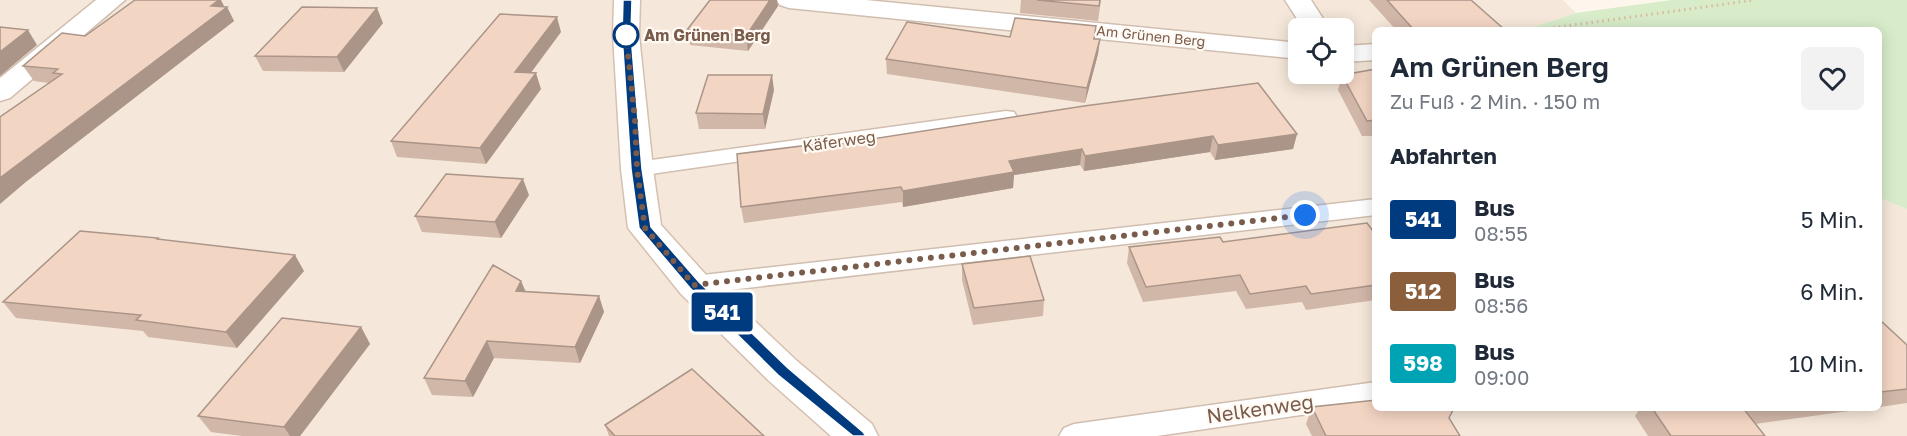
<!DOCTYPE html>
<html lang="de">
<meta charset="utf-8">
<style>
:root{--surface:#fff;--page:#f2f2f3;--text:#1f2937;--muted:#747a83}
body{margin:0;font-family:"Golos Text",sans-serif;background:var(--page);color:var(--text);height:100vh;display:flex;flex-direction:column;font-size:22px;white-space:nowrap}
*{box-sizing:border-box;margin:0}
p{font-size:20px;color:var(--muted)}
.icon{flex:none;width:33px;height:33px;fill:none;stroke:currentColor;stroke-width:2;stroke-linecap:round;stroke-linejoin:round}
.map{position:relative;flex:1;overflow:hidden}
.side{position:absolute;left:1372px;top:27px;width:510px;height:384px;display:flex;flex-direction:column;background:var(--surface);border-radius:9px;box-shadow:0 3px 15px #0003}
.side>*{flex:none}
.badge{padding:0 12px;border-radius:4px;font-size:21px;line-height:39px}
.controls{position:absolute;left:1288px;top:18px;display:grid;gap:12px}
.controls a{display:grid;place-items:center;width:66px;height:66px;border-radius:9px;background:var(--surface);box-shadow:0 3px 15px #0003;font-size:30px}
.you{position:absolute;width:30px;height:30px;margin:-15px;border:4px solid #fff;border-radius:50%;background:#1a73e8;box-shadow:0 0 0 9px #1a73e833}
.map>.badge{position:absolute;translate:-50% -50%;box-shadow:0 0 0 3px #fff}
h2{padding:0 18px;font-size:22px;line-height:54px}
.round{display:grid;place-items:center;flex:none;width:63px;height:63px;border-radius:9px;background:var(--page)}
.summary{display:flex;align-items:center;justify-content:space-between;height:102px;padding:0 18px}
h1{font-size:28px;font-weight:600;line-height:45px}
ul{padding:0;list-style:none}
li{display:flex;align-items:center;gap:18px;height:72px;padding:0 18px}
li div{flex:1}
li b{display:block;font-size:22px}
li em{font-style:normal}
li .badge{min-width:66px;font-weight:700;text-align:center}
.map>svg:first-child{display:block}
.residential{fill:#f5e8da;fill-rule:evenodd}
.green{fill:#d8ecc9}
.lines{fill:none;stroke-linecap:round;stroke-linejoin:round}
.lane-casing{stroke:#d1beb0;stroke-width:3}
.street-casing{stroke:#d1beb0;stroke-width:3}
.secondary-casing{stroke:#d6c0b0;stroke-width:3}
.path{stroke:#d9b8a5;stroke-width:3;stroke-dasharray:1.5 4;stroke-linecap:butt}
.lane{fill:#fff;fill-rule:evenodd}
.street{fill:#fff;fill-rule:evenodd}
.secondary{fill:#fff;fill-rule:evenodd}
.wall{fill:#d1b7a8}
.shaded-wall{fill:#aa9588}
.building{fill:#f3d5c3;stroke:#aa9588;stroke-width:1.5}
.line{fill:#003b80;stroke:#fff;stroke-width:1.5}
.walk{stroke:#7a5c4d;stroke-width:6;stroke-dasharray:0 10.8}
.stop-dot{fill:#fff;stroke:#003b80;stroke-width:3}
.labels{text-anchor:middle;stroke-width:4.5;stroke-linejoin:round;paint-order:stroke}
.far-street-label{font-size:14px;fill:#7a5c4d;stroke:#fffaf3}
.stop-label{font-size:16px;font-weight:bold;fill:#7a5c4d;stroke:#fffaf3;text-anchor:start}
.street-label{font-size:16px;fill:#7a5c4d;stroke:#fffaf3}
.near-street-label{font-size:20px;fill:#7a5c4d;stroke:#fffaf3}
</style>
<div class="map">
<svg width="1907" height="436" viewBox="0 0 1907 436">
<rect width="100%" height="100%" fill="#fdf6ec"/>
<path class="residential" d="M0 0H1563L1576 13 1525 30H1376V408H1880V198L1907 209V436H0ZM1299 28H1344V74H1299Z"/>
<path class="green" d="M1672 0H1907V209L1880 198V30H1525L1576 13Z"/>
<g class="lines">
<g class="lane-casing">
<path id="lane" d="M1006 111 1014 112 1017 117 1014 122 637 176 629 174 626 169 629 164 637 162Z
M1376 199V215L694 294 685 291 681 285 685 279 694 276Z
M1376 382V404L1157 436H1059L1064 428 1074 424Z"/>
</g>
<g class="street-casing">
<path id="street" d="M96 0H125L10 98 0 101V78Z
M776 0H866L1299 43V59L789 8 780 5Z
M1285 0H1311L1329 28H1303Z
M1376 44V60L1344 62V46Z"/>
</g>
<g class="secondary-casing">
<path id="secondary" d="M614 0H640L639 35 653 169 661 225 707 276 797 361 872 424 878 436H831L769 381 681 294 628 228 621 169 613 35Z"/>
</g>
<path class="path" d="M1537 30 1754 0"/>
<use href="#lane" class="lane"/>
<use href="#street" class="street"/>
<use href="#secondary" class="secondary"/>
</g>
<path class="wall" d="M710 0H777L778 6 748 51 690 45 687 30Z
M1021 0H1101L1098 21 1020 13Z
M1369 0H1471L1505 30H1396Z
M224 7H227L234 21 27 181 49 83 34 81 23 66 85 36Z
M383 23 344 72 263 71 255 56Z
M561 32 531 73 541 89 486 164 397 157 391 141Z
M1010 37 1100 39 1098 54 1085 103 887 74 886 59Z
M1376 69V136H1362L1338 90 1342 75Z
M774 90 765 129H699L696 113Z
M1297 134 1293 149 1215 160 1210 152 1084 171 1080 165 1014 175 1013 188 903 207 902 202 744 223 741 207 834 145Z
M529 195 501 238 422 232 415 216Z
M1376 235V300L1306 310 1302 302 1246 309 1236 291 1143 302 1127 263 1129 247Z
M159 240 304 271 237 348 148 337 143 331 16 318 3 302Z
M962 264 1044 300 1043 316 973 325 962 280Z
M521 281 525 291 599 296 604 312 580 363 494 358 473 397 432 395 424 378Z
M1880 320 1907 345V403L1880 407Z
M361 327 370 344 300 436H242L211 432 198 416Z
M1312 407 1449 419 1460 436H1312L1306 424Z
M1640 408H1871L1755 424 1765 436H1648L1635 416Z
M605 425 764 436H609Z"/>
<path class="shaded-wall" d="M219 0H221L225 8 227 7 234 21 27 181 0 204V178Z
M770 0H777L778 6 748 51 746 36Z
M377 8 383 23 344 72 337 57Z
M557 17 561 32 520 87 515 72Z
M28 30 37 45 0 76V52Z
M1100 39 1098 54 1085 103 1087 88Z
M536 73 541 89 486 164 480 148Z
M772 75 774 90 765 129 763 114Z
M1297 134 1293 149 1215 160 1218 145Z
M1213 136 1210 152 1084 171 1085 156Z
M1082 149 1080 165 1014 175 1013 188 903 207V191L1009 161Z
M523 179 529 195 501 238 495 222Z
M295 255 304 271 237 348 226 332Z
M521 281 528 297 516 291Z
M599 296 604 312 580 363 575 347Z
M361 327 370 344 300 436H290L284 427Z
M487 341 494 358 473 397 465 381Z"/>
<path class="building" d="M135 0H219L211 6 227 7 0 178V117L62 74 53 73 58 69 23 66 62 33 85 36Z
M710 0H770L746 36 687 30Z
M1037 0H1100L1099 6Z
M1387 0H1471L1505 30H1414Z
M302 7 377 8 337 57 255 56Z
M500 14 557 17 515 72 536 73 480 148 391 141Z
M1015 18 1096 26 1094 39H1100L1087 88 886 59 907 22 1010 37Z
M0 27 28 30 0 52Z
M1376 69V120L1367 121 1342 75Z
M708 75H772L763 114 696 113Z
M1258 83 1297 134 1218 145 1213 136 1085 156 1082 149 1009 161 1014 172 903 191 901 187 741 207 737 154 833 142 834 145 1084 106Z
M446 174 523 179 495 222 415 216Z
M1367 223 1376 235V285L1311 294 1306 286 1250 294 1240 275 1146 287 1129 247 1220 237 1223 242Z
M80 231 158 238 157 239 295 255 226 332 136 320 141 315 3 302Z
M1030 256 1044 300 974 308 962 264Z
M493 265 521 281 516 291 599 296 575 347 487 341 465 381 424 378Z
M282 318 361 327 284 427 198 416Z
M1880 320 1907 345V389L1880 392Z
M692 369 764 436H615L605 425Z
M1376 400V408H1454L1449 418 1460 436H1326L1312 407Z
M1652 408H1743L1765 436H1671Z"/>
<path class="line" d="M623 0H632L631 35 642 169 651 227 699 282 788 368 863 432 866 436H853L778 375 690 288 639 228 631 169 622 35Z"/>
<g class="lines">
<path class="walk" d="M626 35 635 121 637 169 645 228 694 285 1305 215"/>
</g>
<circle class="stop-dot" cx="626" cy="35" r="12"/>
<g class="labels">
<g class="far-street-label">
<text transform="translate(1151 36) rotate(6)" y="5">Am Grünen Berg</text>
</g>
<g class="stop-label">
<text x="644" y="41">Am Grünen Berg</text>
</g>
<g class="street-label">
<text transform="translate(839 141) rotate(-8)" y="6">Käferweg</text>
</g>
<g class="near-street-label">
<text transform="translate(1260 409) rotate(-8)" y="7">Nelkenweg</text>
</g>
</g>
</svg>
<div class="controls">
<a><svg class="icon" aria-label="locate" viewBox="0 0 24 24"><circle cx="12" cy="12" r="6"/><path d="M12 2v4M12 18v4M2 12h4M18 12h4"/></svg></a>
</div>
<div class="you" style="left:1305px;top:215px"></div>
<b class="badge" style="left:722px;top:312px;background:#003b80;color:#fff">541</b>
<section class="side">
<div class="summary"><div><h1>Am Grünen Berg</h1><p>Zu Fuß · 2 Min. · 150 m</p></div><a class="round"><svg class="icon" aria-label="heart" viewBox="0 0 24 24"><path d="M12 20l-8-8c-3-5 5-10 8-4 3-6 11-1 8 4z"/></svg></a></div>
<h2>Abfahrten</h2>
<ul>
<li><span class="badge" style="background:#003b80;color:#fff">541</span><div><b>Bus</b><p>08:55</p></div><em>5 Min.</em></li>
<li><span class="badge" style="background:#8b5e3c;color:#fff">512</span><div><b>Bus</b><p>08:56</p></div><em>6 Min.</em></li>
<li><span class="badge" style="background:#00a3b4;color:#fff">598</span><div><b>Bus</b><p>09:00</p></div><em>10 Min.</em></li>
</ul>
</section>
</div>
